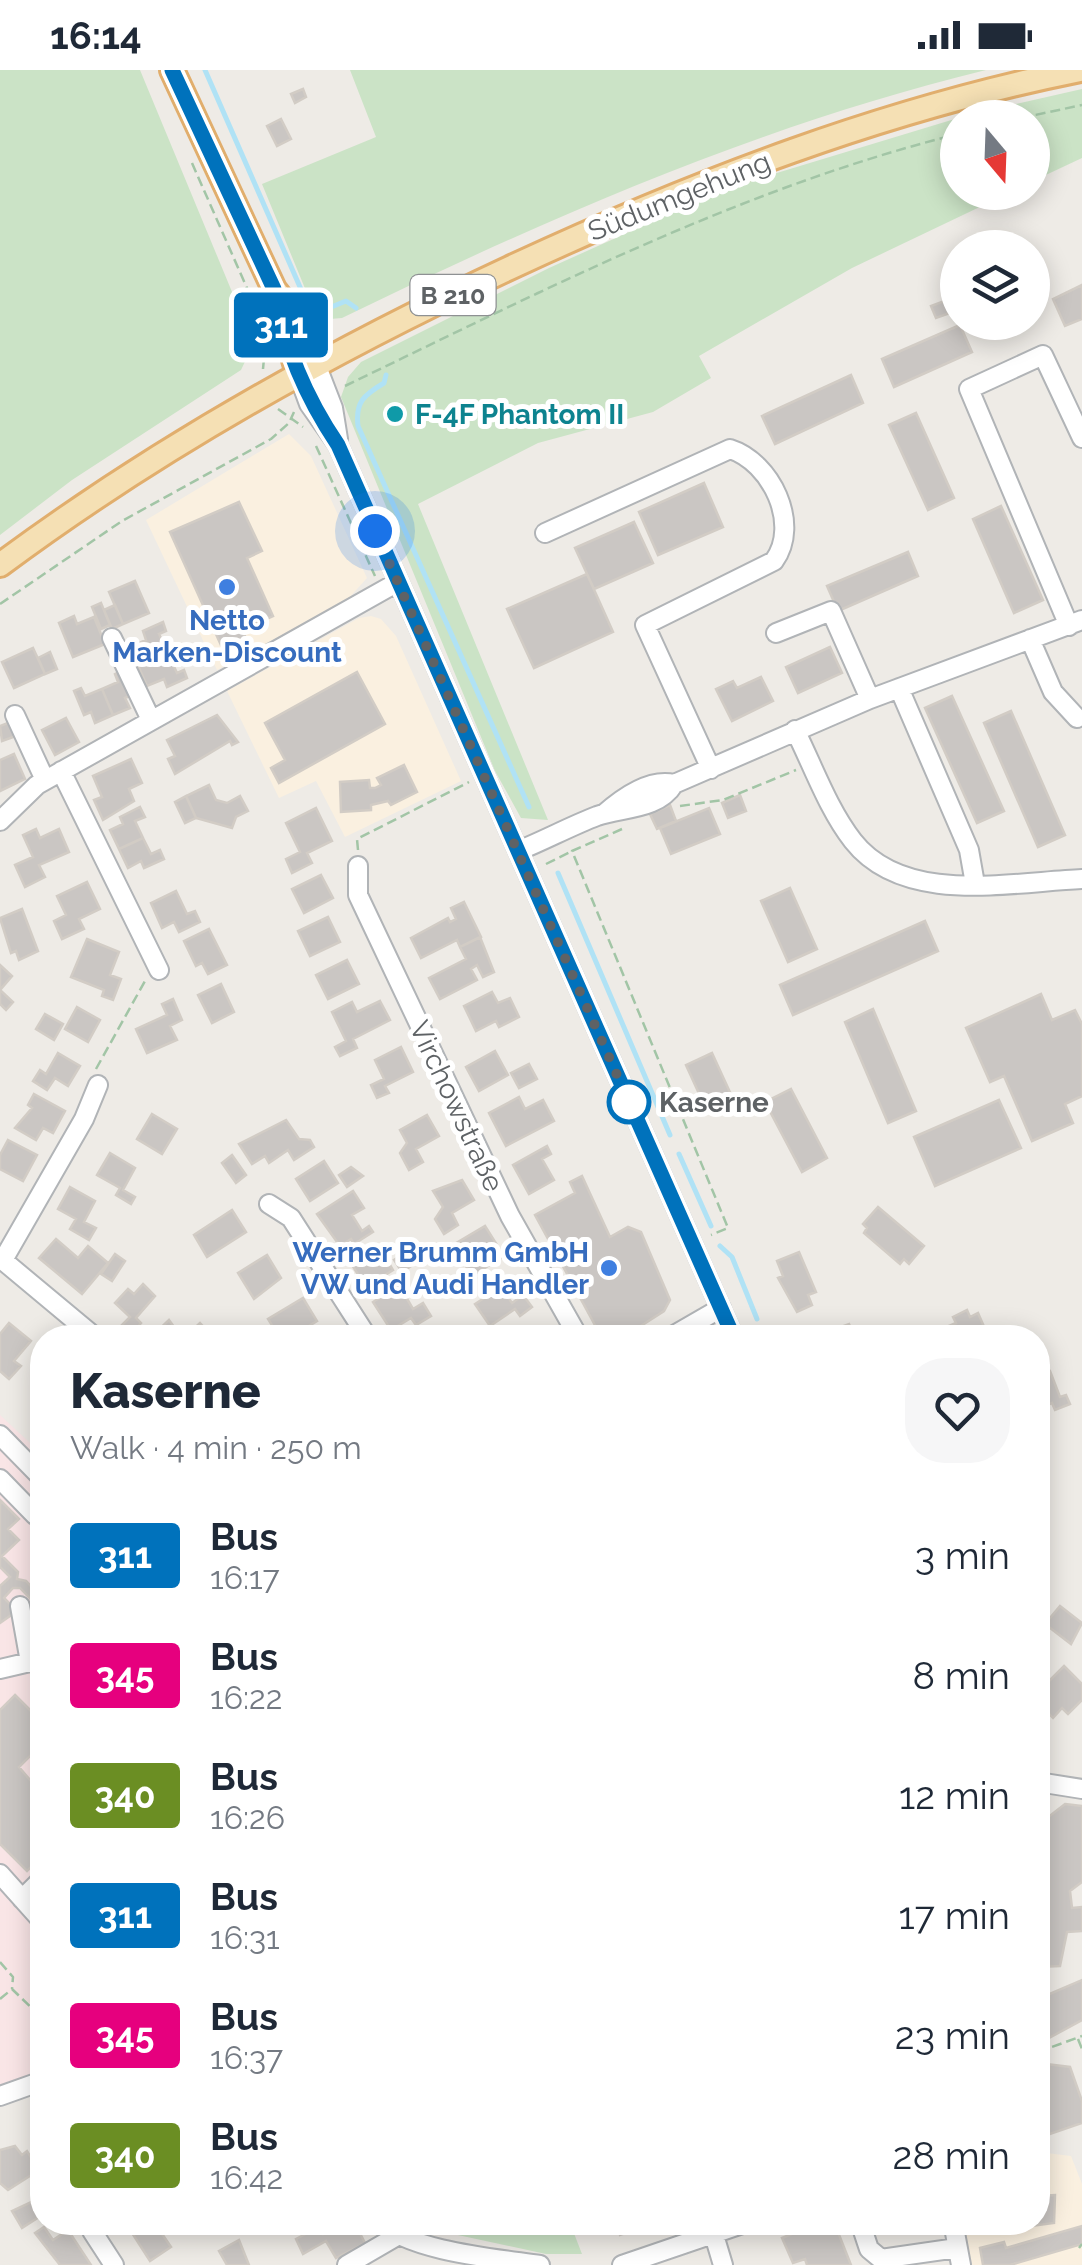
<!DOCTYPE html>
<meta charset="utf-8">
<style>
:root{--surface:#fff;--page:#f6f6f7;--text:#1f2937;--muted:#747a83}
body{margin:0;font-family:Raleway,sans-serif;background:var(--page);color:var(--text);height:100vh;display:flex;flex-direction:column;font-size:38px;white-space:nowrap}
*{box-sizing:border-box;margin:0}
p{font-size:32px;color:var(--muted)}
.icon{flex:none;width:55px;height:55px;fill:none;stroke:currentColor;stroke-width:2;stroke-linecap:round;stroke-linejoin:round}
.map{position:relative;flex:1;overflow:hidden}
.side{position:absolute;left:30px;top:1255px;width:1020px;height:910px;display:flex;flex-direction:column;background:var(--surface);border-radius:40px;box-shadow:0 5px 25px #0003}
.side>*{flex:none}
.badge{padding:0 20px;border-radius:8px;font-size:35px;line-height:65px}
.needle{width:65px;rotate:161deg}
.fabs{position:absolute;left:940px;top:30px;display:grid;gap:20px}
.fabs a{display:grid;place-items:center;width:110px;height:110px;border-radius:50%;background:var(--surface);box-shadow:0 5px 25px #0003;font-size:50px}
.you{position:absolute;width:50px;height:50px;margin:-25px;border:8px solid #fff;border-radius:50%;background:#1a73e8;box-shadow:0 0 0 15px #1a73e833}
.map>.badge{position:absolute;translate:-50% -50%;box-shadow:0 0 0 5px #fff}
.round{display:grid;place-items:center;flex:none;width:105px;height:105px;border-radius:40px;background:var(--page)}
.headline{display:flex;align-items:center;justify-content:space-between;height:170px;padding:0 40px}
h1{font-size:48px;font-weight:800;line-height:75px}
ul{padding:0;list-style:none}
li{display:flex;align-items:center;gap:30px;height:120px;padding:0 40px}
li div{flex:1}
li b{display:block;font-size:38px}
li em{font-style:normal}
li .badge{min-width:110px;font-weight:700;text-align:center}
.status{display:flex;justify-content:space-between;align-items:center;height:70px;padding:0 50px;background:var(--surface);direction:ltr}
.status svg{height:28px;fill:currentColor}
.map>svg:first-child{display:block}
.commercial{fill:#faf0e0}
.medical{fill:#f9e5e6}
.green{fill:#cbe3c6}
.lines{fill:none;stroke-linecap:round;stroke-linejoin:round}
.stream{stroke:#b0e2f5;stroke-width:5}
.building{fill:#cac6c3;stroke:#d2ccc5;stroke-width:2.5}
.minor-casing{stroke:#b1b4b7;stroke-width:22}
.major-casing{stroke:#e1ae6d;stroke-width:28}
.path{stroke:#a2c5a6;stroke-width:2.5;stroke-dasharray:10 5;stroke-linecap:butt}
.minor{stroke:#fff;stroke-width:18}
.major{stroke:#f5e0b4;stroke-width:22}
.line-casing{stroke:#fff;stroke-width:22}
.line{stroke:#0072bc;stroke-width:15}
.walk{stroke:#5e6265;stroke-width:10;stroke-dasharray:0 18}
.culture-dot{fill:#0f9aa8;stroke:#fff;stroke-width:4}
.shop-dot{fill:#3f7fe0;stroke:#fff;stroke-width:4}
.stop-dot{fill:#fff;stroke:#0072bc;stroke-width:5}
.labels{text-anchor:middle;stroke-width:10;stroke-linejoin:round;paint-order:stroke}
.shield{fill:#fff;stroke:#8e9193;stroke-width:2.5}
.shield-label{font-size:25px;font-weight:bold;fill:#5e6265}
.street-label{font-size:28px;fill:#5e6265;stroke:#fff}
.culture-label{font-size:28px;font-weight:bold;fill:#0d838f;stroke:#fff;text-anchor:start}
.shop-label{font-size:28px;font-weight:bold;fill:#366cbe;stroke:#fff}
.stop-label{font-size:28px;font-weight:bold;fill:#5e6265;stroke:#fff;text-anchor:start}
</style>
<div class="status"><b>16:14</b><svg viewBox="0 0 49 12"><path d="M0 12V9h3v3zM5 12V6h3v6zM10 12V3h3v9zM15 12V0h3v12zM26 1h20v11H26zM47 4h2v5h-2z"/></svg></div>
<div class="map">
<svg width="1082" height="2195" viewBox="0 0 1082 2195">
<rect width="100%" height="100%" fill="#eeebe6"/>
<path class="commercial" d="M289 364 311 386 367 508 348 529 217 600 146 450Z
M371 546 381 549 396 566 461 711 345 767 316 711 279 728 227 621 359 548Z
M1038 2082 1071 2086 1082 2114V2195H952L945 2153 1038 2152Z"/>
<path class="medical" d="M0 1345 42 1384V2002L0 2017Z"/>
<path class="green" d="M0 0H140L247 258 250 281 241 300 72 410 0 465Z
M350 0H986C761 55 550 147 342 248L318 250 262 114 376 67Z
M1082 19V88L1033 111 1032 48 959 47Z
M958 48V122L1009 123 852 198 699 286 711 308 653 342 538 373 418 434 548 750 521 748 495 701 341 327 348 307 361 292 549 198 727 118Z
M417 2152 570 2153 582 2184H546L416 2156Z"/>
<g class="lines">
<path class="stream" d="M205 0 307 233 319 242 346 231 356 238
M386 305 384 313C364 325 355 332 358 356L529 737
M558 803 670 1065
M679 1084 711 1156
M720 1176 732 1187 757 1249"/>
</g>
<path class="building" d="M303 19 306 27 295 33 291 24Z
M281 49 291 69 277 76 267 56Z
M1082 215V249L1065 256 1053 229Z
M958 226V240L936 248 931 236Z
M990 252H1019L995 263Z
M960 255 972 282 894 317 882 289Z
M851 305 863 333 775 374 762 346Z
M916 343 954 428 928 440 889 355Z
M704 413 723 457 658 485 639 442Z
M239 432 262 481 247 488 273 546 242 560 248 572 224 582 170 462Z
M1001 436 1043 530 1014 543 973 449Z
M634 452 653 493 594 519 575 478Z
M908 482 918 506 838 541 827 516Z
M587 504 613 562 534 598 507 539Z
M135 511 149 543 123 554 109 522Z
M101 533 110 555 101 559 92 537Z
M115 535 123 554 112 559 104 540Z
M74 546 77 554 94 547 105 574 73 587 59 553Z
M163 552 166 561 159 564 177 603 184 600 187 608 167 617 164 609 147 616 130 577 146 570 143 561Z
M830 577 842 603 798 623 786 597Z
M33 578 45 604 14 618 2 592Z
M50 582 57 599 45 604 38 588Z
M121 601 132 625 125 628 130 638 113 645 102 619 118 612 115 604Z
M357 602 385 654 279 713 271 698 285 690 265 653Z
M761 607 773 631 732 651 716 619 733 611 737 618Z
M81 618 85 626 102 619 113 645 95 653 91 642 84 645 74 621Z
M952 626 1004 741 977 753 925 638Z
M1011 641 1065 765 1038 777 984 653Z
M217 645 238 672 232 675 230 671 175 704 168 689 175 686 167 670Z
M66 648 79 672 55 685 42 660Z
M10 652 16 666 2 671 0 656Z
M14 684 25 709 0 721V690Z
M131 689 142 713 129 719 134 731 103 750 94 730 102 727 93 706Z
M404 695 417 722 391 735 388 731 371 735V740L341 742 340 712 369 710 370 718H375L381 715 377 708Z
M209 715 216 730 227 733 240 726 248 741 236 747 232 758 196 748 186 726Z
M740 725 746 741 728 748 722 733Z
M186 726 196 748 185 753 175 732Z
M670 735 676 751 657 759 650 744Z
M140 737 145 747 135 751 143 768 119 779 110 760 123 754 120 747Z
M316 738 332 771 307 783 312 793 292 803 286 789 300 782 286 753Z
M709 738 720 764 671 784 660 758Z
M36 759 40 768 59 759 69 782 39 795 45 807 25 817 15 795 33 787 23 765Z
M143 768 151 784 160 780 164 789 144 798 141 791 128 798 119 779Z
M321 805 333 828 304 843 292 819Z
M87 812 100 839 79 849 84 859 62 869 54 851 66 845 57 826Z
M790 818 817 879 788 892 761 831Z
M176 821 187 844 195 841 200 852 179 862 174 852 162 858 151 833Z
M464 832 481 867 460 877 457 870 421 888 411 868 448 848 450 852 456 849 451 838Z
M22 839 38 881 19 890 16 881 11 883 0 848Z
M328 847 340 872 310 886 298 861Z
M925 851 938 881 793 945 780 915Z
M209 859 227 895 208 904 202 893 196 896 184 871Z
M480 867 494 902 483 907 477 895 471 899 477 910 440 929 429 908 466 889 460 877Z
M87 869 119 882 110 905 121 909 113 930 102 926 104 920 71 907Z
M347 890 359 914 328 929 316 905Z
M0 895 12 906 0 920Z
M221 914 234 942 212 953 198 925Z
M0 920 13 932 6 940 0 934Z
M492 922 498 933 510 928 519 947 499 957 496 951 476 961 464 936Z
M1041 924 1052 950 1075 940 1082 954V1026L1065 1034 1073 1053 1032 1071 1004 1006 990 1012 966 958Z
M173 929 182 950 170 956 177 970 147 983 136 959 167 945 162 934Z
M380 931 390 950 353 969 357 978 340 986 335 977 346 971 332 942 352 932 357 942Z
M77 937 100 950 88 972 65 959Z
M873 939 916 1041 888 1053 845 952Z
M45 944 63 954 54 970 36 959Z
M401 977 413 1002 385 1016 389 1023 377 1028 371 1015 384 1009 375 990Z
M495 981 508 1005 479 1021 466 997Z
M58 983 80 996 68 1016 55 1008 47 1020 33 1011 40 1000 46 1004Z
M712 983 733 1029 707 1041 686 995Z
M529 994 537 1009 519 1018 511 1003Z
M791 1019 827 1088 802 1102 765 1032Z
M34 1024 65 1041 53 1063 43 1058 36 1070 15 1058 32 1038 28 1035Z
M519 1027 525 1039 543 1030 554 1051 506 1076 489 1043Z
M999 1030 1021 1078 935 1116 914 1067Z
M152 1044 177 1059 162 1084 137 1069Z
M427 1045 439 1066 416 1079 423 1092 409 1100 400 1083 407 1073 400 1060Z
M286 1050 299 1069 310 1070 314 1077 294 1090 288 1080 269 1093 265 1086 252 1094 239 1074Z
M8 1070 37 1085 23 1111 0 1099V1085Z
M547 1076 551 1084 542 1089 554 1110 529 1124 513 1095Z
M110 1083 135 1098 123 1120 135 1127 131 1134 116 1125 120 1118 97 1105Z
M232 1085 246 1105 236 1113 222 1093Z
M324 1091 338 1113 310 1131 296 1109Z
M351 1097 363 1106 347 1117 339 1105Z
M582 1106 610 1167 628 1157 641 1162 670 1230 664 1241 622 1268H602L535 1145 575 1123 570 1112Z
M462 1110 474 1130 452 1143 458 1155 444 1164 435 1149 443 1137 433 1121Z
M70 1117 95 1131 84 1152 96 1158 89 1170 70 1159 76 1149 58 1139Z
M353 1121 364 1138 352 1145 362 1161 369 1156 373 1162 354 1174 351 1169 340 1176 317 1144Z
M878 1137 924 1176 909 1194 904 1189 900 1194 864 1163 867 1158 863 1154Z
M232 1140 246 1162 207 1187 194 1165Z
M485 1156 504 1186 472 1206 453 1175Z
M56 1169 78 1188 88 1176 108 1193 82 1224 39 1188Z
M380 1178 393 1200 366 1217 352 1195Z
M407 1182 414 1194 402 1202 394 1190Z
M799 1182 816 1222 808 1225 812 1235 797 1242 778 1208 783 1206 777 1191Z
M115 1184 125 1191 112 1211 101 1204Z
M267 1185 281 1208 254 1229 238 1203Z
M143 1214 155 1226 136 1248 141 1253 128 1268H119L124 1261 120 1257 130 1247 115 1233 128 1219 134 1224Z
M399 1215 413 1239 423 1233 431 1246 416 1255 411 1248 391 1260 373 1232Z
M501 1217 512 1233 523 1225 532 1237 520 1246 515 1239 490 1256 475 1234Z
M303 1228 317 1251 289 1268H280L268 1249Z
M967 1240 970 1247 978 1243 989 1268H948L953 1265 949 1256 956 1253 953 1247Z
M169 1250 182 1268H150Z
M9 1253 31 1271 14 1291 21 1296 9 1309 0 1301V1264Z
M200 1253 212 1266 210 1268 188 1264Z
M849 1254 855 1268H833L830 1261Z
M1050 1301 1060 1327 1066 1325 1070 1334 1055 1340 1052 1333 1038 1339V1305Z
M0 1430 19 1449 8 1459 19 1470 2 1486 18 1502 17 1509 26 1511 42 1528V1541L20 1518H13L4 1528 17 1541 0 1553V1516L10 1507 0 1497Z
M1060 1536 1082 1553 1071 1574 1045 1554Z
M1064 1596 1082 1614V1630L1068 1644 1062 1638 1053 1648 1038 1632V1622Z
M15 1625 34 1644 42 1637V1674L19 1697 42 1724V1786L27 1801 0 1774V1640Z
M1065 1734 1082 1736V1812L1070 1821 1072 1838 1082 1837V1861L1067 1862 1060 1896 1038 1897V1755Z
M1082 1910V1950L1038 1974V1919L1045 1920V1926Z
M1038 1993 1070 1997 1082 2031V2053L1044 2066 1038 2057Z
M15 2076 22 2085 27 2081 39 2100 8 2120 0 2113V2080Z
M1055 2125 1054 2153 977 2163 975 2152H1038V2126Z
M42 2127V2145L22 2158 12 2141Z
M125 2152H154L171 2177 150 2191Z
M344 2152H354L365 2173 336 2188 326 2171 303 2184 296 2169 319 2157 323 2164Z
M616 2152H654V2153L620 2165Z
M821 2152H834L851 2195H807L805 2189 793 2193 782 2168Z
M1082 2156V2174L1010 2195H983L980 2178 1004 2172 1006 2178Z
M44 2157 53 2170 68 2160 91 2195H60L35 2163Z
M239 2170 249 2195H227L219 2181Z"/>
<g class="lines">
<g class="minor-casing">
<path id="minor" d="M316 294 333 338 338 369
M298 304 309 334 338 375 734 1268
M545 463 730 379C771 392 801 454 774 491L645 555 711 699
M1069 556 969 319 1043 285 1082 368
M776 563 831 541 870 629
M112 568 151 650
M1030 569 1053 622 1077 648
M899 618 969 780 975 814
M15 645 45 710
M795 660C813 696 828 739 853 771 904 836 1011 812 1082 809
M61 701 159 900
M604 744C622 728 649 708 674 714
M0 751 37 715 398 512
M518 781C545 770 571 756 597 746 623 737 658 740 674 714L870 629 1082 550
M358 796V825L510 1146 579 1268
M269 1134 291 1148 368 1268
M0 1188 96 1268
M3 1190 84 1049 98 1015
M669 1268 721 1238
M0 1365 42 1408
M0 1409 35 1445 42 1438
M20 1536 30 1592
M0 1599 30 1592 42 1595
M1038 1712 1082 1719
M0 1804 42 1851
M22 1829 42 1809
M0 2026 42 2011
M381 2152C407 2181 500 2189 540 2195
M860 2152 869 2179 881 2189 957 2178
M953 2152 961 2195
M92 2161 114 2195
M714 2165 723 2195
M347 2195 397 2166
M622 2195 748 2152"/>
</g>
<g class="major-casing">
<path id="major" d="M172 0 274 219 298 250 316 294
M275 223 298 304
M0 495C160 376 335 279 516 195 695 112 885 39 1080 0"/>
</g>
<path class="path" d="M1021 48 1082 35
M192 93 261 250
M263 299 266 267
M345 316C544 220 742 118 958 64
M278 339 303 357
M316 376 375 506
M0 534 122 451 271 369 289 353 294 342
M680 736 723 730 796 700
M622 759 572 781 728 1158 711 1165
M358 780 357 769 469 712
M546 794 570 782
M96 999 145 911
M0 1892 13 1907 12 1919
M0 1929 12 1919 42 1948
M1078 1969 1082 1979
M1038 1982 1082 1966
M1079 2178 1082 2174"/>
<use href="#minor" class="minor"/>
<use href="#major" class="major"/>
</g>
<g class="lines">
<g class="line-casing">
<path id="line" d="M172 0 274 219C285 278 305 326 338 375L734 1268"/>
</g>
<use href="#line" class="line"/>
<path class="walk" d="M375 461 629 1032"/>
</g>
<circle class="culture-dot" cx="395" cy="344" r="10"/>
<g class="shop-dot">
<circle cx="227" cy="517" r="10"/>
<circle cx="609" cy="1198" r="10"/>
</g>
<circle class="stop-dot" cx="629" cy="1032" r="20"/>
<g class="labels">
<rect class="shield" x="410.5" y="205" width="85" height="40" rx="8"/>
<g class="shield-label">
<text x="453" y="234">B 210</text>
</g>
<g class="street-label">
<text transform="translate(679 126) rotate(-22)" y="10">Südumgehung</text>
<text transform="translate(457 1036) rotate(65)" y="10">Virchowstraße</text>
</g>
<g class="culture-label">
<text x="415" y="354">F-4F Phantom II</text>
</g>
<g class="shop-label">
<text x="227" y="560">Netto<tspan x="227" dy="32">Marken-Discount</tspan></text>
<text x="589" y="1192" text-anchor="end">Werner Brumm GmbH<tspan x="589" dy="32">VW und Audi Handler</tspan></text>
</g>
<g class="stop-label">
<text x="659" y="1042">Kaserne</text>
</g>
</g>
</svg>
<div class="fabs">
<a><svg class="needle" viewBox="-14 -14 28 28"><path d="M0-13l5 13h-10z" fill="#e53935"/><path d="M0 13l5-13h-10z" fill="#747a83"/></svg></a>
<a><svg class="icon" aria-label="layers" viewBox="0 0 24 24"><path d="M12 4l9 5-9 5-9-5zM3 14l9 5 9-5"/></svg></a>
</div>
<div class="you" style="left:375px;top:461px"></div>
<b class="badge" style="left:281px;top:255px;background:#0072bc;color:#fff">311</b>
<section class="side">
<div class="headline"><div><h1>Kaserne</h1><p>Walk · 4 min · 250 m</p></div><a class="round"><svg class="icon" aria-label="heart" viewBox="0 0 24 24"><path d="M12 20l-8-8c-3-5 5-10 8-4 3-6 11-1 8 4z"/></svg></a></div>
<ul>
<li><span class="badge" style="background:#0072bc;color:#fff">311</span><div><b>Bus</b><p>16:17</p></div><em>3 min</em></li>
<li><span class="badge" style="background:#e6007e;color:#fff">345</span><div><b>Bus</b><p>16:22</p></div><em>8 min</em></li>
<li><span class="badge" style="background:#6b8e23;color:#fff">340</span><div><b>Bus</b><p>16:26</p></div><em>12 min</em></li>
<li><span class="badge" style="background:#0072bc;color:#fff">311</span><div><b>Bus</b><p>16:31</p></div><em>17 min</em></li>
<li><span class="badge" style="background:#e6007e;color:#fff">345</span><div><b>Bus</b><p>16:37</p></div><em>23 min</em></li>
<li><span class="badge" style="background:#6b8e23;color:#fff">340</span><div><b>Bus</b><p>16:42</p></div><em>28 min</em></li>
</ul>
</section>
</div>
